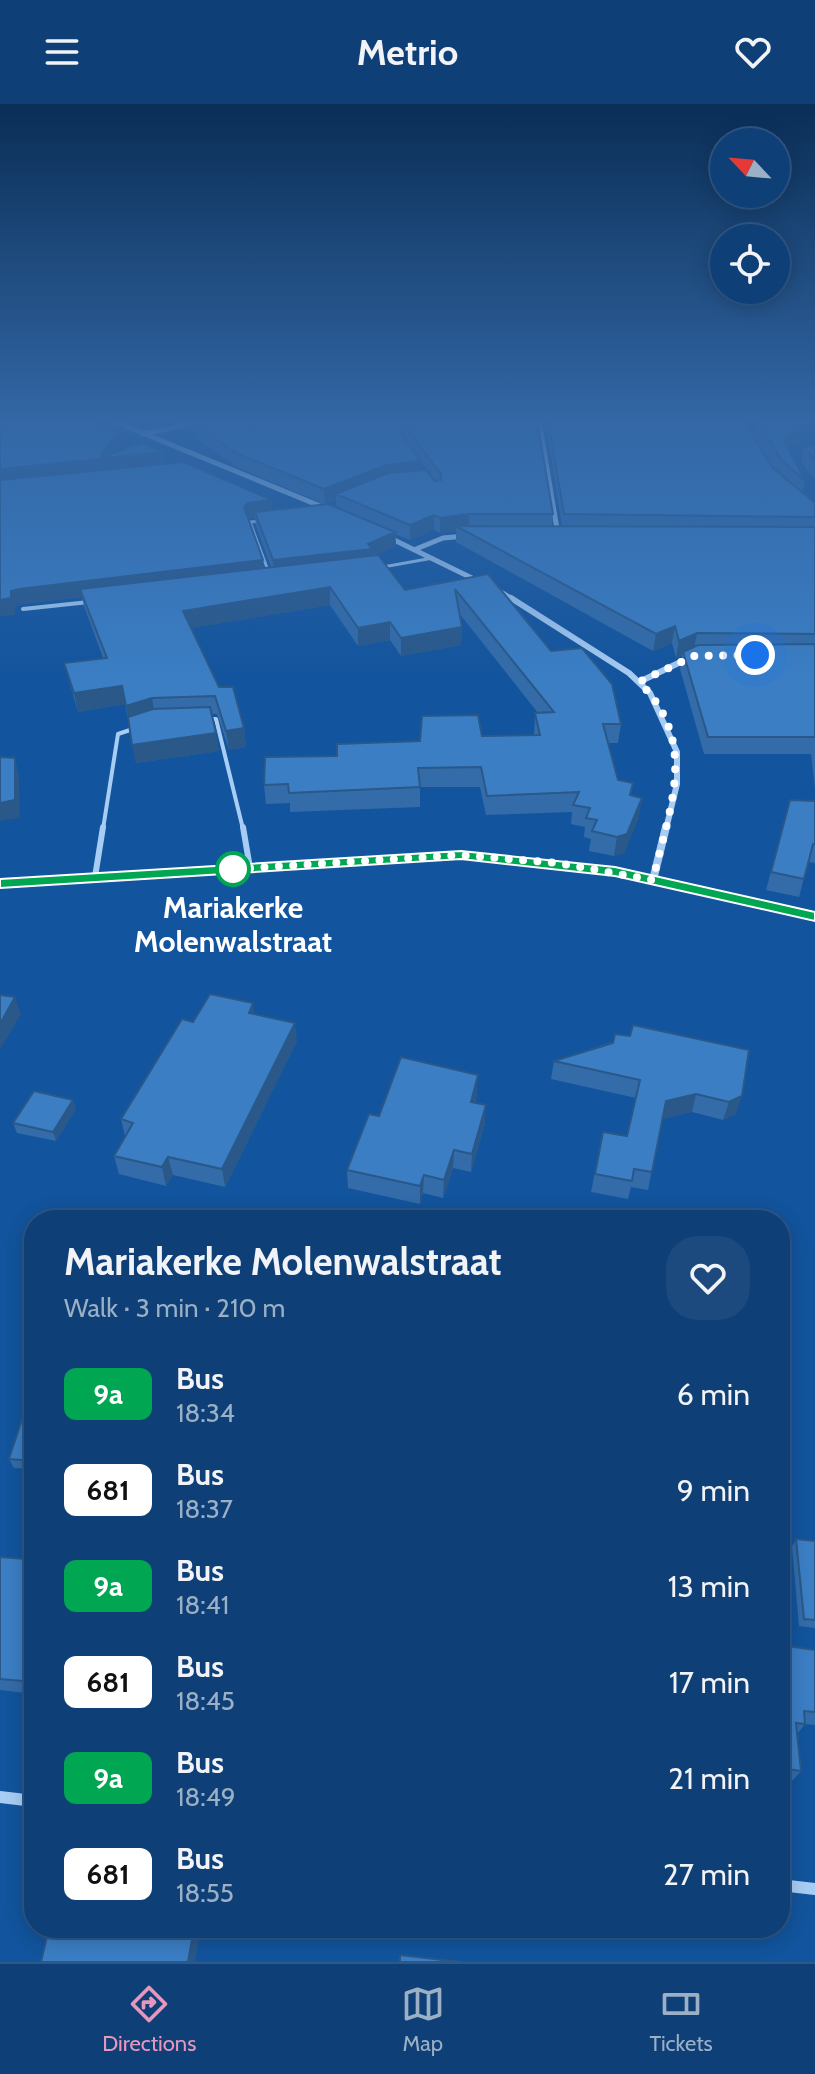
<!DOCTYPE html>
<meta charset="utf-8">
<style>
:root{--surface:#0e3f76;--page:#1c4a7e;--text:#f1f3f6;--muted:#9bafc5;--line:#2e5888;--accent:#e797bd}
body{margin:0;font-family:Cabin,sans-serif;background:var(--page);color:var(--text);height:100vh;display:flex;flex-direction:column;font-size:30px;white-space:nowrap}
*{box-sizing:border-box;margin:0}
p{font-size:26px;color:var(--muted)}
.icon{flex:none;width:44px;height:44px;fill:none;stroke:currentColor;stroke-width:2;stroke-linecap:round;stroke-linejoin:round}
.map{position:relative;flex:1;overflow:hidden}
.drawer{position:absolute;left:24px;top:1106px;width:766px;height:728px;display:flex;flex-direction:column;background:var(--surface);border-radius:32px;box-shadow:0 4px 20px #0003,0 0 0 2px var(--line)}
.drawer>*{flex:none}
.badge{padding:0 16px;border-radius:12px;font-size:28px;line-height:52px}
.needle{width:52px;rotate:296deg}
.controls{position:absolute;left:710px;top:24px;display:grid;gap:16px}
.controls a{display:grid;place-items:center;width:80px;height:80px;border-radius:50%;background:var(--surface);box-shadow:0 4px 20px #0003,0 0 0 2px var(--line);font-size:40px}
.you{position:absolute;width:40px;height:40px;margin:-20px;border:6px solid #fff;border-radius:50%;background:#1a73e8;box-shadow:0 0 0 12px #1a73e833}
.map>.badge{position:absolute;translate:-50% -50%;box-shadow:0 0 0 4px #fff}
.round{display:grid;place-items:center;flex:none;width:84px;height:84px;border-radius:32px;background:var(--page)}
.summary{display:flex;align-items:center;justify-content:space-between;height:136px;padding:0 40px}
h1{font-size:38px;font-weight:700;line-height:60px}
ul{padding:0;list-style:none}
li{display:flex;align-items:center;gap:24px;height:96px;padding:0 40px}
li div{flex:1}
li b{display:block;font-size:30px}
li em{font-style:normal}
li .badge{min-width:88px;font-weight:700;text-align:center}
header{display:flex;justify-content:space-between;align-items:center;height:104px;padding:0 40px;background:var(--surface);font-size:36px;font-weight:700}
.tab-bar{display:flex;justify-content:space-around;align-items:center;height:112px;border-top:2px solid var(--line);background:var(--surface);font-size:22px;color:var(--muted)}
.tab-bar a{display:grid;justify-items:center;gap:4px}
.tab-bar .active{color:var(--accent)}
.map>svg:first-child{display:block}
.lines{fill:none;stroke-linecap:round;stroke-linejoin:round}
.service-far2{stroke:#a8cdf4;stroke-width:3}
.service-far1{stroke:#a8cdf4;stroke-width:4}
.service{stroke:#a8cdf4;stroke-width:6}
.minor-far3{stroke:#a8cdf4;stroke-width:5}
.minor-far2{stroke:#a8cdf4;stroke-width:6}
.minor-far1{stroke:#a8cdf4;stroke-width:8}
.minor{stroke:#a8cdf4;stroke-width:12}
.tertiary{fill:#a8cdf4;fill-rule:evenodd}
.wall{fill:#336ca9;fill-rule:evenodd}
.shaded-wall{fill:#295889}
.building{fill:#3b7ec4;stroke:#295889;stroke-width:2}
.line{fill:#00a651;stroke:#fff;stroke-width:2}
.walk{stroke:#fff;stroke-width:8;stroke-dasharray:0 14.4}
.stop-dot{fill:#fff;stroke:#00a651;stroke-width:4}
.labels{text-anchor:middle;stroke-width:6;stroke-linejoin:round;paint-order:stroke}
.stop-label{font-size:30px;font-weight:bold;fill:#fff;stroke:#12549d}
</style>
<header><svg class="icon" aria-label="menu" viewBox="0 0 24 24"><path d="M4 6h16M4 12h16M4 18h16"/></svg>Metrio<svg class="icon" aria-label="heart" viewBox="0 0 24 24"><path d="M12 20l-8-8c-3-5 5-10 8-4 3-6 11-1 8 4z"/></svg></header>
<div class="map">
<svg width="815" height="1858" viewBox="0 0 815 1858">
<rect width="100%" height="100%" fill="#12549d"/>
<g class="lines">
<path class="service-far2" d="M261 417 250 418 269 469
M383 463 433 454"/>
<path class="service-far1" d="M23 505 89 498
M207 615H216L243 725
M103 725 118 630 136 624"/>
<path class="service" d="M243 723 250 764
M95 773 103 723"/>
<path class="minor-far3" d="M111 316 325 404
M539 316 558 431
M142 330 208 316
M388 433 480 478
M416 445 443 434 465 432
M496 485 514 496"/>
<path class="minor-far2" d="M511 494 629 569 650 589 677 648V680L666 725
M639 578 689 554"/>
<path class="minor-far1" d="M653 776 666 723"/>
<path class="minor" d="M0 1693 34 1697
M780 1781 815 1785"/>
<path class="tertiary" d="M461 747 615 764 815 808V816L615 772 461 755 0 784V776Z"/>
</g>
<path class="wall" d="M537 316 553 410 552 422 562 423 545 316H726L773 364 754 331 757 316H812L808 330 788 344 805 377 802 388 815 399V684L811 650H704L680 565 682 551 676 554 672 539 653 547 456 438V427L440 429 434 426 410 436 395 430 396 442 375 451 405 486 488 470 551 547 621 620 618 639H608L618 676 631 691 639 713 624 749 614 752 589 747 591 735 584 733 585 723 571 720 572 708 486 711 480 683H420V703L290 708V699L266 700 264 681 337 652 420 637 482 632 534 631 535 609H538L459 509 462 523 461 541 401 552 390 536 358 542 330 501 191 524 219 583 244 624 246 643 229 646 217 610H212L219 647 136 659 125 600 78 608 64 559 103 554 84 502 82 493 22 500 15 503V510L0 512 118 342 114 349 163 348 164 360 273 406 324 400 237 363 195 334 193 320ZM415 350 430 370 420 366ZM336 396 337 404 326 400ZM255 413 256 422 271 463 264 464 263 456 248 415Z
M815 342V375L801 358 804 343Z
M790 696 815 697V759L808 758 799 793 766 786Z
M254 910 297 937 225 1083 173 1071 166 1082 119 1070 114 1052 125 1032 121 1015 193 918Z
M630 932 749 946 736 1010 723 1016 692 1008 662 1015 648 1086 631 1083 628 1095 591 1088 603 1028 627 1032 636 994 551 975 554 957Z
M477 990 475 999 485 1019 471 1068 453 1064 443 1094 423 1089 420 1100 348 1084 347 1066 379 1012Z
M76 1005 56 1037 17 1029 13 1019Z
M34 1310V1365L14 1364 9 1355Z
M34 1427V1590L0 1586V1453L25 1455Z
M796 1435 815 1437V1524L799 1522 792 1443Z
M780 1541 815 1546V1621L805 1620 798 1629 801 1667 792 1677 780 1676Z"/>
<path class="shaded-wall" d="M812 316 808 330 779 350 783 335Z
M406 323V338L401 329Z
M116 328 118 342 111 353 163 348 165 363 0 379V365Z
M420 357V372L336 390V396L325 401 324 385 386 361Z
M272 396 273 411 255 408V413L250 414 246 418 244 403 248 399Z
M469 410V426L456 422V427L440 429V414Z
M434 411V426L410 436V421Z
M395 428 396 442 372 452 274 470 273 456 368 440Z
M263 456 265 471 80 485 82 493 22 500 15 503V510L0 512V496L11 487 19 485Z
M330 483V501L186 525 183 507Z
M390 518V536L358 542V524Z
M675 522 672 539 653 547 656 530Z
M462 523 461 541 401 552V534Z
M697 529 694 546 683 548 682 551 676 554 679 537Z
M122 582 126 600 78 608 74 589Z
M152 594 155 613 129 621 126 602Z
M244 624 246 643 229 646 226 627Z
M216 629 219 647 136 659 132 641Z
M15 654 19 671 20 714 0 717V699Z
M642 694 639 713 624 749 614 752 617 733Z
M15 893 21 910 0 946V920Z
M253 899 255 918 249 909Z
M295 919 297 937 225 1083 222 1065Z
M478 971 477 990 470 1016 471 998Z
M696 990 692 1008 662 1015 666 997Z
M742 992 736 1010 723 1016 729 998Z
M73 996 76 1005 56 1037 53 1028Z
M486 1001 485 1019 471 1068 472 1050Z
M454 1046 453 1064 443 1094 444 1076Z
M168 1053 173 1071 166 1082 162 1063Z
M424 1071 423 1089 420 1100V1082Z
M194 1824 200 1831 195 1858H188Z"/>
<path class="building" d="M0 316H88L116 328 99 355 0 365Z
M203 316H537L553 410H469L440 414 434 411 410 421 336 390 388 369 426 366 435 377 441 376V370L406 323 401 329 420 357 386 361 324 385 236 349 193 320Z
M548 316H744L772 363 815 399V413L564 410Z
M757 316H811L783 335 805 377 781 355Z
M142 339 163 348 101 354Z
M815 342V356L804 343Z
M183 358 272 396 248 399 244 403 263 456 19 485 11 487V494L0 496V376Z
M328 400 395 428 368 440 372 445 273 456 255 408Z
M456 422 815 423V530L697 529 679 537 675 522 656 530Z
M378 451 405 486 488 470 551 547 582 544 612 580 621 620H603L618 676 633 679 630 691 642 694 627 730 617 733 592 727 597 716 586 714 590 704 573 701 579 688 487 692 481 663 418 664 420 683 289 689 288 680 264 681 265 653 337 652V640L420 637 422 612 478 611 482 632 540 631 535 609 554 608 455 485 462 523 401 534 390 518 358 524 330 483 183 507 219 583H233L244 624 226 627 215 592 152 594 126 602 122 582 74 589 64 559 107 554 80 485Z
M815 540V633H708L683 548 698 541Z
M210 603 216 629 132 641 128 613 153 605Z
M0 653 15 654V696L0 699Z
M790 696 815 697V740H813L804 775 771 768Z
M210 890 253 899 249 909 295 919 222 1065 168 1053 162 1063 114 1052 133 1019 121 1015 182 915 193 918Z
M0 891 15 893 0 920Z
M633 921 749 946 742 992 729 998 696 990 666 997 652 1068 634 1065 632 1077 595 1070 603 1028 627 1032 640 976 554 957 613 939 615 930 630 932Z
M401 953 478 971 471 998 486 1001 472 1050 454 1046 444 1076 424 1071 420 1082 347 1066 369 1010 379 1012Z
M34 987 73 996 53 1028 13 1019Z
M24 1309 34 1310V1357L9 1355Z
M33 1427 34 1578 0 1575V1453L25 1455Z
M796 1435 815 1437V1516L804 1515Z
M780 1541 815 1546V1608L804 1607 805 1620 796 1619 801 1667 780 1664Z
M49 1824H194L188 1858H41Z
M400 1851 460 1858H400Z"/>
<linearGradient id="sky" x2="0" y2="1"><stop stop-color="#0a2e56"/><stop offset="0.55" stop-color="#3367a5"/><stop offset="1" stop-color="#3367a5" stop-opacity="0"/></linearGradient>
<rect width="815" height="576" fill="url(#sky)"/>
<path class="line" d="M461 747 615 763 815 808V817L615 772 461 755 0 784V775Z"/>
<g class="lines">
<path class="walk" d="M233 765 220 766 461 751 557 759 653 776C669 705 700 638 639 578L694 552 755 551"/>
</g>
<circle class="stop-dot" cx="233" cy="765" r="16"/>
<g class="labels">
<g class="stop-label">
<text x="233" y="814">Mariakerke<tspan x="233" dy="34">Molenwalstraat</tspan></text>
</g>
</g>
</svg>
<div class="controls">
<a><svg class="needle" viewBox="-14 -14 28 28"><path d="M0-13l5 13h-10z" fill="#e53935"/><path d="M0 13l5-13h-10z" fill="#9bafc5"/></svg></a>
<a><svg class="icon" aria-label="locate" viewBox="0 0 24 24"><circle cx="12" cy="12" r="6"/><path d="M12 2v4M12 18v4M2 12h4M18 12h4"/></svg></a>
</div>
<div class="you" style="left:755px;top:551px"></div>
<section class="drawer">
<div class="summary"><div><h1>Mariakerke Molenwalstraat</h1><p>Walk · 3 min · 210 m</p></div><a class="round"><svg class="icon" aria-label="heart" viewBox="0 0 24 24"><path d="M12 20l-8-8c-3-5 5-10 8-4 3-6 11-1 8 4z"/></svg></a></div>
<ul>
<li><span class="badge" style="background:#00a651;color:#fff">9a</span><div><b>Bus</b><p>18:34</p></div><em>6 min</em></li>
<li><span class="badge" style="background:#fff;color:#111">681</span><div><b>Bus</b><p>18:37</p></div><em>9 min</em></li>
<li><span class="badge" style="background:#00a651;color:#fff">9a</span><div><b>Bus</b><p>18:41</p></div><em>13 min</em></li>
<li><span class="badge" style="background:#fff;color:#111">681</span><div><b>Bus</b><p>18:45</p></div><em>17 min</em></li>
<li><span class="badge" style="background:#00a651;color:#fff">9a</span><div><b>Bus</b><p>18:49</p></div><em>21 min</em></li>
<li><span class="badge" style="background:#fff;color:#111">681</span><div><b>Bus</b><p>18:55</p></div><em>27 min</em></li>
</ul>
</section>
</div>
<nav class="tab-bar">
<a class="active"><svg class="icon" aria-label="directions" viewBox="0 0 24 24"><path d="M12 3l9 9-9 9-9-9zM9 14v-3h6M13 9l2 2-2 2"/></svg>Directions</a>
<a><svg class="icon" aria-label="map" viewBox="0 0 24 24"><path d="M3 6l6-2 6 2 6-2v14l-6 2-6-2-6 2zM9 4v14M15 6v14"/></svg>Map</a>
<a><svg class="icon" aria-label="tickets" viewBox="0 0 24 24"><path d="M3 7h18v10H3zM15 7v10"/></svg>Tickets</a>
</nav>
